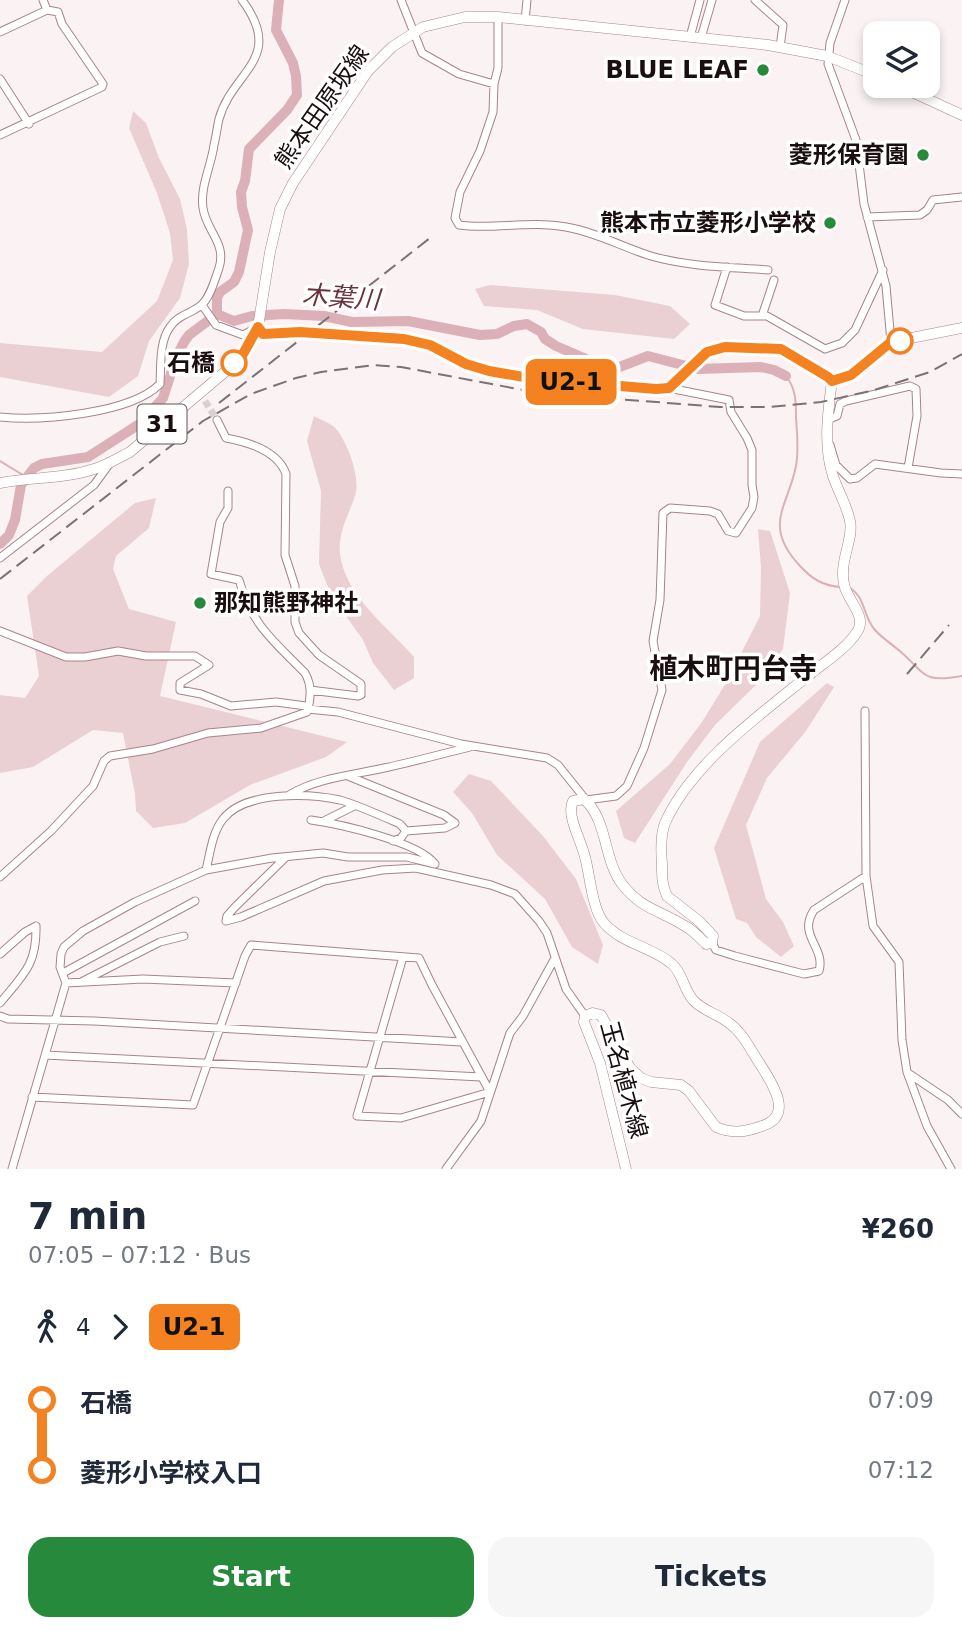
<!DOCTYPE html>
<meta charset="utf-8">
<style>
:root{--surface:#fff;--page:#f6f6f7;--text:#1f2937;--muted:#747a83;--accent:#27893c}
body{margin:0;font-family:"DejaVu Sans","Noto Sans JP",sans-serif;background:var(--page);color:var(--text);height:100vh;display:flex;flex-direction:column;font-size:26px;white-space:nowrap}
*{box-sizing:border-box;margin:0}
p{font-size:23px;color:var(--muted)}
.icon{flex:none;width:38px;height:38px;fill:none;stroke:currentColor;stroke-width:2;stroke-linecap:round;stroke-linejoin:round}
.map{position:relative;height:1169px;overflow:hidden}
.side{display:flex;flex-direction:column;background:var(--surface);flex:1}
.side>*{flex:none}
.badge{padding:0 14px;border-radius:10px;font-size:24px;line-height:46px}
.tools{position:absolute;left:863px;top:21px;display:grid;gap:14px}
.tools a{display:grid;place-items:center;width:77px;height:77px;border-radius:14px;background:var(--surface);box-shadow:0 4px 10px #0003;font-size:35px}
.map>.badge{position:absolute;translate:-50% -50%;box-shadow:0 0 0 4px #fff}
.legs{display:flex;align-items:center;gap:10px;height:77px;padding:0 28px;font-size:23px}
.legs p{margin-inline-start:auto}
.head{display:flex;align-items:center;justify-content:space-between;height:119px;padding:0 28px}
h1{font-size:38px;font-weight:800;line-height:52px}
.cta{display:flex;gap:14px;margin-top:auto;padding:14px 28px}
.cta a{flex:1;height:80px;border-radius:21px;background:var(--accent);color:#fff;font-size:28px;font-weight:800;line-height:80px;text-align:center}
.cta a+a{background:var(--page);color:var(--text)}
ul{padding:0 28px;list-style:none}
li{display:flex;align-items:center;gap:24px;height:70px;font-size:26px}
li i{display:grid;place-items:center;width:10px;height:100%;margin:0 9px;background:currentColor}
li i::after{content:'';width:18px;height:18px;margin:-9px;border:5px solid;border-radius:50%;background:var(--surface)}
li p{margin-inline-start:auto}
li:first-child i{background:linear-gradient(#0000 50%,currentColor 0)}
li:last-child i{background:linear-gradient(currentColor 50%,#0000 0)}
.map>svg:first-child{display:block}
.green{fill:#eacfd3}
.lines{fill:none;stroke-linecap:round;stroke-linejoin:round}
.stream{stroke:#dbb0b6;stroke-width:2}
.river{stroke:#dbb0b6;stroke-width:10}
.minor-tunnel{stroke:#d9d1d1;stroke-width:7;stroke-dasharray:7 3.5;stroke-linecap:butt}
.minor-casing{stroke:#a88489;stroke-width:9}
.major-casing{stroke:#a88489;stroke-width:11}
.minor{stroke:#fff;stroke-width:7}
.major{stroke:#fff;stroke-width:10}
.rail{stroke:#7d7273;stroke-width:2;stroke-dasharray:14 7;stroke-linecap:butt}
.line-1-casing{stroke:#fff;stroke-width:16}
.line-1{stroke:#f58220;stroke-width:10}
.poi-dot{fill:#27893c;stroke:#fff;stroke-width:2.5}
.stop-1-dot{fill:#fff;stroke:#f58220;stroke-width:3.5}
.labels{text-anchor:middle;stroke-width:7;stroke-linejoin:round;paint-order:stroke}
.shield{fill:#fff;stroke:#5f5658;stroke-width:2}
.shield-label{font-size:23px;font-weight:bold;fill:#1b0e10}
.poi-label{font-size:24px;font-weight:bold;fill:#1b0e10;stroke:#fff;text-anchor:end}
.street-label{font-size:24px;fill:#1b0e10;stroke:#fff}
.stop-label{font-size:24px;font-weight:bold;fill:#1b0e10;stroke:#fff;text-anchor:end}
.water-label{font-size:26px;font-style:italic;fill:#69323d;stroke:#fff}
.quarter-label{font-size:28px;font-weight:bold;fill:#1b0e10;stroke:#fff}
</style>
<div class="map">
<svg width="962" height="1169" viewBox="0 0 962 1169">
<rect width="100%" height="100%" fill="#fbf3f3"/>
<path class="green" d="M133 111 146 123 159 158 180 199 187 229 189 264 180 298 149 341 138 376 109 397 0 377V343L102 352 157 301 173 260 170 233 157 193 129 128Z
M490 285 615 295 670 306 690 324 674 339 583 329 537 310 484 306 475 289Z
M314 416C321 420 333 424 337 430 348 444 361 479 355 496 349 515 338 531 340 553 344 595 388 627 414 657V678L394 690 373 663 363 640 331 595 319 564 321 491 307 441Z
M156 498 149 528 116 556 113 569 129 609 176 622 160 696 347 742 326 757 250 785 185 823 153 828 136 811 135 794 123 733 93 730 33 767 0 773V695L25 698 39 676 27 596 47 576 135 503Z
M758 529 770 531 790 593 783 649 761 680 715 725 687 762 635 843 624 838 616 811 670 764 702 722 726 683 760 616 761 568Z
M827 683 834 687 806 731 767 778 746 825 766 899 783 922 794 946 781 957 756 937 747 923 736 919 714 848 760 742Z
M469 774 491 781 543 836 576 879 603 945 598 964 572 947 545 899 497 855 472 813 453 792Z"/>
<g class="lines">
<path class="stream" d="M786 376C796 389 796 401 796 417 797 433 799 449 796 466 788 507 762 525 800 566 812 579 823 586 841 587
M0 461 23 475
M850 588C866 598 863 617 875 630 882 638 893 645 901 652 927 675 922 683 962 676"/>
<path class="river" d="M217 314V298L220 292 234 282 239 272 248 230 242 207 241 192 245 181 249 149 287 110 297 95 296 76 293 63 276 30 279 0
M0 544 9 535 15 520 21 485 34 468 42 464 88 457 141 423 163 398 176 358 184 342 189 335 217 314 234 321 252 316 284 314 324 316 352 322 408 321 480 335 497 334 514 326 527 324 541 332 545 339 556 346 607 368H617L648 356 698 369 761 367 774 370 786 376"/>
<path class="minor-tunnel" d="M205 401 217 420"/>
<g class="minor-casing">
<path id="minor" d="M43 0 47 10
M401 0 422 53 459 74 494 84
M755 0 783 25 780 47
M845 0 830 43 828 64 856 140 864 204 886 286 891 342
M498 17V68L494 84 493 112 480 151 460 192 455 218 459 225C493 230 529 220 566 227 596 232 622 247 651 256 689 267 729 267 768 270
M525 21 527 0
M0 32 47 10 58 12 62 24 103 84 102 87 0 135
M690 37 700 0
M701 38 712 0
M0 79 29 124
M867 217 920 215 927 210 933 200 962 197
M727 267 715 305 744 316H767L825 349 842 343 855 330 883 270
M762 316 774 280
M669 388 707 352 725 347 781 349 829 377 832 381
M0 417C41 421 130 414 160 384 161 366 159 342 170 327 178 315 190 314 200 306 210 299 215 279 219 268 227 243 206 231 203 208 200 186 211 167 214 145 216 137 217 128 219 119 232 71 286 59 242 0
M829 419 837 416 840 404 846 401 910 386 916 389 917 416 908 468
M217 420 226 438C248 442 278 451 286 474L285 555 295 586V622L299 633 319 655 361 684V695L358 696 310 690
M830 445 836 465 850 479 857 478 875 464 941 473 962 474
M0 558 94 485 110 463
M0 631 66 657H85L118 651 146 656H195L209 665 180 683V690L201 694 231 706 276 702 306 706 307 709 338 712 461 744 547 758 558 765 586 800 616 796 627 786 644 748 662 690 653 641 660 600 663 513 670 508 710 511 718 514 728 531 736 533 752 508 754 497 752 485V450L747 438 731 412 729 400 669 388 648 389 595 385 489 371 466 364 430 345 404 339 300 332 263 334 258 327 243 335 216 325 202 305
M865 711 866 876 873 926 899 962 902 1040 907 1072 927 1126 951 1169
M348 776 444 815 455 823 445 828 406 831 401 838 393 841
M289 795C317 778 353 775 384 768 413 762 441 754 470 747
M311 820C340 824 419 842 435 864
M324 821 354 806
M286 857 235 907 227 916 226 921 241 917 324 881 382 870 416 868 491 885 515 894 539 921 547 933 566 989 585 1016
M206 870C210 854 212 833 223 819 245 791 308 793 340 800 355 804 384 817 400 824L406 831
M0 877 51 831 93 786 104 761 110 756 153 749 208 733 261 728 307 712C311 699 312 685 305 673 273 640 253 627 239 580L211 574 220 522 228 508V491
M712 943 716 950 735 956 804 974 819 971C826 947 797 936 814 910L866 876
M0 954 25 932 36 926C37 965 23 975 0 1003
M403 957 357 1116 401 1118 490 1092
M63 973 195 901
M83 981 160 942 184 936
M66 983 143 979 236 983
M0 1016 8 1019 94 1021 462 1042
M45 1055 481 1077
M908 1073 948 1100 962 1114
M32 1097 193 1105 245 956 251 945 419 958 432 985 490 1092
M12 1169 66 983 60 967 61 954 64 947 83 931 135 902 206 870 272 858 323 853 348 857H407L435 864
M446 1169 481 1121 510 1033 523 1016 555 958"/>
</g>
<g class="major-casing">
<path id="major" d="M899 86 962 115
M0 483C31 477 64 479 94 469 107 465 118 458 130 452L226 371 243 353 258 327 270 252 280 209 293 183 368 71 392 47 423 27 465 17H498L768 45 827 56 875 75
M626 1169 600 1063 584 1022 585 1016 593 1013 601 1015 630 1068 641 1078 651 1082 681 1085 689 1091 716 1127C732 1134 746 1132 762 1126 796 1115 770 1080 758 1061 749 1047 742 1032 729 1023 718 1014 703 1011 693 1000 684 990 682 972 672 964 653 947 622 944 604 923 592 909 590 875 585 857 582 845 576 833 573 822 571 815 570 807 573 801L584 799C608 820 603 859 622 884 642 910 660 910 685 926 693 930 700 938 706 944L712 943 713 936 700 922 667 896C662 886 662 876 662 865 661 852 660 835 665 823 691 764 761 714 809 675 825 662 846 649 857 632 868 616 846 599 844 584 839 560 854 539 850 521 847 506 838 491 833 476 823 446 828 411 832 381L851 375 891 342 962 328"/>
</g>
<use href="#minor" class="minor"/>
<use href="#major" class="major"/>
<path class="rail" d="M219 403 430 238
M0 579 203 421 251 394 296 378 321 372 374 365 401 367 539 393 720 407H769L821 402 871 391 930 372 962 354
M907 674 949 625"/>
</g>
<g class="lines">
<g class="line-1-casing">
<path id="line-1" d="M234 363 243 354 258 327 263 334 300 332 404 339 430 345 466 364 489 371 536 379 656 389 669 388 707 352 725 347 781 349 828 377 832 381 851 375 891 342 900 341"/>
</g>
<use href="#line-1" class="line-1"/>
</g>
<g class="poi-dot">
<circle cx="763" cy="70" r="7"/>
<circle cx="923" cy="155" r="7"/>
<circle cx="830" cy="223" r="7"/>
<circle cx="200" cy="603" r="7"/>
</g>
<g class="stop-1-dot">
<circle cx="900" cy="341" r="12"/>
<circle cx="234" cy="363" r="12"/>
</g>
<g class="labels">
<rect class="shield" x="137.5" y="404.5" width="49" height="39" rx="5"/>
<g class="shield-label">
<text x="162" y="432">31</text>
</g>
<g class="poi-label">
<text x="749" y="78">BLUE LEAF</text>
<text x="909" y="163">菱形保育園</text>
<text x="816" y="231">熊本市立菱形小学校</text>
<text x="214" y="611" text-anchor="start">那知熊野神社</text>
</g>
<g class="street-label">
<text transform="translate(322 107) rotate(-55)" y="8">熊本田原坂線</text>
<text transform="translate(624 1080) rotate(75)" y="8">玉名植木線</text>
</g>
<g class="stop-label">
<text x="215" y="371">石橋</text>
</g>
<g class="water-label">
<text transform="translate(341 297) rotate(4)" y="9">木葉川</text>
</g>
<g class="quarter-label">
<text x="733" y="678">植木町円台寺</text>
</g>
</g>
</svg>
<div class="tools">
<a><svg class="icon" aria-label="layers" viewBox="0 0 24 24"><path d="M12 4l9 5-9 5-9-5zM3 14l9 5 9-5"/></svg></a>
</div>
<b class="badge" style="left:571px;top:382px;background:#f58220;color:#111">U2-1</b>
</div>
<section class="side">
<div class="head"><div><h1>7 min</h1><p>07:05 – 07:12 · Bus</p></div><b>¥260</b></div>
<div class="legs"><svg class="icon" aria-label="walk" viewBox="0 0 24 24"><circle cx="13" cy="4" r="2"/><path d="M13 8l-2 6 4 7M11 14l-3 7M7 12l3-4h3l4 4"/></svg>4<svg class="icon" aria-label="forward" viewBox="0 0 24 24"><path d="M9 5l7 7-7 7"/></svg><b class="badge" style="background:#f58220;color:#111">U2-1</b></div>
<ul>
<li><i style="color:#f58220"></i><b>石橋</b><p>07:09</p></li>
<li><i style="color:#f58220"></i><b>菱形小学校入口</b><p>07:12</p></li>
</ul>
<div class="cta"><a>Start</a><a>Tickets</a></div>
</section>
